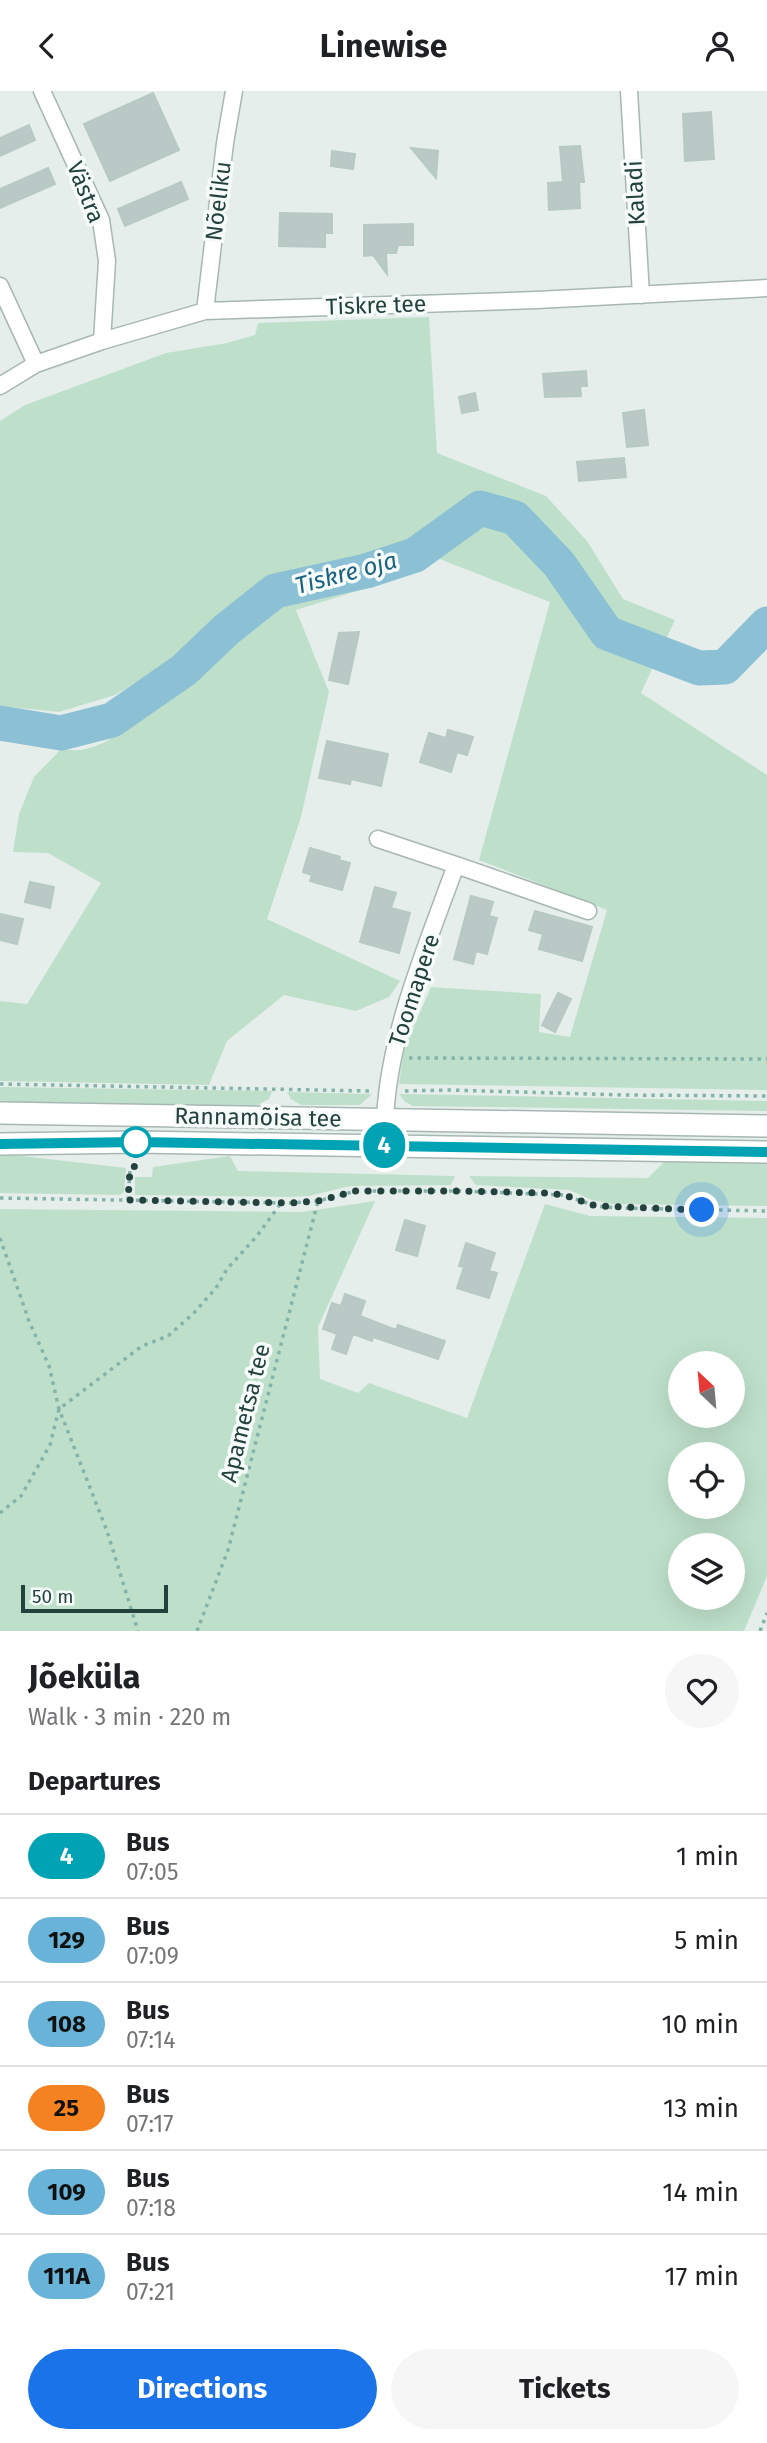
<!DOCTYPE html>
<meta charset="utf-8">
<style>
:root{--surface:#fff;--page:#f6f6f6;--text:#202124;--muted:#757577;--line:#e0e0e0;--accent:#1a73e8}
body{margin:0;font-family:"Fira Sans",sans-serif;background:var(--page);color:var(--text);height:100vh;display:flex;flex-direction:column;font-size:26px;white-space:nowrap}
*{box-sizing:border-box;margin:0}
p{font-size:23px;color:var(--muted)}
.icon{flex:none;width:38px;height:38px;fill:none;stroke:currentColor;stroke-width:2;stroke-linecap:round;stroke-linejoin:round}
.map{position:relative;height:1540px;overflow:hidden}
.panel{display:flex;flex-direction:column;background:var(--surface);flex:1}
.panel>*{flex:none}
.badge{padding:0 14px;border-radius:23px;font-size:24px;line-height:46px}
.needle{width:46px;rotate:334deg}
.controls{position:absolute;left:668px;top:1260px;display:grid;gap:14px}
.controls a{display:grid;place-items:center;width:77px;height:77px;border-radius:50%;background:var(--surface);box-shadow:0 7px 28px #0002;font-size:35px}
.scale{position:absolute;left:21px;bottom:18px;width:147px;box-sizing:border-box;padding-left:7px;border:4px solid #23413d;border-top:0;font-size:19px;line-height:24px;white-space:nowrap;color:#23413d;-webkit-text-stroke:5px #f6fbf9;paint-order:stroke}
.you{position:absolute;width:35px;height:35px;margin:-18px;border:5px solid #fff;border-radius:50%;background:#1a73e8;box-shadow:0 0 0 10px #1a73e833}
.map>.badge{position:absolute;translate:-50% -50%;box-shadow:0 0 0 4px #fff}
h2{padding:0 28px;font-size:26px;line-height:63px}
.round{display:grid;place-items:center;flex:none;width:74px;height:74px;border-radius:37px;background:var(--page)}
.head{display:flex;align-items:center;justify-content:space-between;height:119px;padding:0 28px}
h1{font-size:33px;font-weight:700;line-height:52px}
.primary-button{display:flex;gap:14px;margin-top:auto;padding:14px 28px}
.primary-button a{flex:1;height:80px;border-radius:42px;background:var(--accent);color:#fff;font-size:28px;font-weight:700;line-height:80px;text-align:center}
.primary-button a+a{background:var(--page);color:var(--text)}
ul{padding:0;list-style:none}
li{display:flex;align-items:center;gap:21px;height:84px;padding:0 28px;border-top:2px solid var(--line)}
li div{flex:1}
li b{display:block;font-size:26px}
li em{font-style:normal}
li .badge{min-width:77px;font-weight:700;text-align:center}
header{display:flex;justify-content:space-between;align-items:center;height:91px;padding:0 28px;background:var(--surface);font-size:32px;font-weight:700}
.map>svg:first-child{display:block}
.green{fill:#bee0cb;fill-rule:evenodd}
.lines{fill:none;stroke-linecap:round;stroke-linejoin:round}
.river{stroke:#8cc0d4;stroke-width:35}
.building{fill:#bac9c5;stroke:#b7c9c3;stroke-width:2}
.minor-casing{stroke:#a7b7b3;stroke-width:19}
.tertiary-casing{stroke:#a7b7b3;stroke-width:24}
.path{stroke:#84b3aa;stroke-width:3.5;stroke-dasharray:3.5 5;stroke-linecap:butt}
.minor{stroke:#fff;stroke-width:16}
.tertiary{stroke:#fff;stroke-width:21}
.line-casing{stroke:#fff;stroke-width:16}
.line{stroke:#00a3b4;stroke-width:10}
.walk{stroke:#23413d;stroke-width:7;stroke-dasharray:0 12.6}
.stop-dot{fill:#fff;stroke:#00a3b4;stroke-width:3.5}
.labels{text-anchor:middle;stroke-width:7;stroke-linejoin:round;paint-order:stroke}
.street-label{font-size:23px;fill:#23413d;stroke:#f6fbf9}
.water-label{font-size:24px;font-style:italic;fill:#1b6280;stroke:#f6fbf9}
</style>
<header><svg class="icon" aria-label="back" viewBox="0 0 24 24"><path d="M15 5l-7 7 7 7"/></svg>Linewise<svg class="icon" aria-label="person" viewBox="0 0 24 24"><circle cx="12" cy="8" r="4"/><path d="M4 21q1-7 8-7t8 7"/></svg></header>
<div class="map">
<svg width="767" height="1540" viewBox="0 0 767 1540">
<rect width="100%" height="100%" fill="#e5eeeb"/>
<path class="green" d="M429 226 437 362 546 405 587 450 623 508 675 529 641 602 767 684V999L399 993 404 958 431 896 541 903 539 941 570 946 607 819 479 769 550 511 437 467 418 481 296 519 329 601 301 726 267 828 400 890 389 906 356 920 284 904 227 950 209 994 0 990V910L27 913 101 792 48 762 13 761 19 723 34 686 62 657C95 669 136 630 161 611L165 574 115 604 59 621 0 615V330L25 314 166 262 227 252 255 244 258 232Z
M0 996 272 1000 269 1008 256 1015 0 1011Z
M287 1001 372 1003 360 1014H301L291 1008Z
M399 1003 767 1010V1020L413 1015 405 1011Z
M0 1065H22L126 1077 124 1101 120 1104 0 1102Z
M230 1065 238 1080 455 1085 451 1094 350 1095 309 1105 287 1106 135 1104V1086H152L153 1076Z
M664 1071 767 1073V1115L612 1113 592 1109 569 1099 476 1094 469 1085 648 1087Z
M375 1110 318 1236 320 1288 358 1302 369 1292 467 1327 545 1113 590 1125 767 1127V1485L744 1540H0V1118L302 1121ZM681 1272H733V1325H681ZM681 1363H733V1416H681ZM681 1454H733V1507H681Z"/>
<g class="lines">
<path class="river" d="M0 632 61 642 112 629 184 579 226 539 275 500 366 480 415 464 480 417 515 427 559 473 607 542 699 577 725 576 767 533"/>
</g>
<path class="building" d="M153 2 179 59 110 90 84 33Z
M711 21 714 68 685 70 683 23Z
M29 34 35 49 0 65V47Z
M580 55 584 91H579L580 117 549 119 548 92 563 91 560 56Z
M411 57 438 60 436 87Z
M332 60 355 63 353 78 331 75Z
M48 77 55 93 0 117V98Z
M181 91 188 108 125 135 118 118Z
M280 122 332 123V142H325V156L279 155Z
M413 133V154H398L396 162H386L387 183 373 164 364 165V134Z
M586 280 587 295H580L581 305 545 306 543 283Z
M475 302 478 319 462 322 459 306Z
M644 319 648 354 627 356 623 322Z
M624 367 626 386 579 390 577 371Z
M359 541 348 593 329 589 339 542Z
M448 639 473 646 467 664 457 661 451 681 420 671 429 642 446 647Z
M327 650 388 663 381 695 351 688 350 693 319 687Z
M310 757 340 766 339 769 350 772 342 799 310 790 312 784 303 781Z
M30 791 54 796 50 817 25 811Z
M375 796 396 802 391 817 410 822 399 862 360 851Z
M471 805 493 811 489 825 497 827 487 863 476 860 473 873 454 868Z
M535 820 592 836 582 870 539 858 543 843 529 839Z
M0 823 23 828 17 853 0 849Z
M558 902 571 908 555 941 542 934Z
M405 1129 425 1135 417 1165 396 1159Z
M466 1152 495 1162 489 1180 497 1182 489 1207 457 1197 464 1176 459 1175Z
M345 1203 365 1210 360 1225 396 1239 398 1234 445 1250 438 1268 373 1246 372 1250 353 1243 346 1263 332 1258 337 1243 323 1238 332 1212 341 1215Z"/>
<g class="lines">
<g class="minor-casing">
<path id="minor" d="M42 0 101 129 107 170 102 250
M629 0 641 204
M0 195 36 273
M205 220 225 52 234 0
M0 295 36 273 102 250 205 220 537 209 767 197
M378 748 456 774C427 854 389 942 385 1028
M456 774 588 820"/>
</g>
<g class="tertiary-casing">
<path id="tertiary" d="M0 1022 767 1035
M0 1053 137 1051 767 1061"/>
</g>
<path class="path" d="M409 967 767 968
M0 993 370 1000
M405 1000 450 999 625 1004 767 1005
M0 1107 289 1112 318 1110 356 1100H458L564 1104 596 1115 617 1117 767 1120
M128 1109 130 1079 136 1074
M0 1147 29 1230 49 1275 59 1318 107 1440 138 1540
M0 1422 21 1405 50 1354 59 1318 142 1255 168 1245 193 1223 216 1197 227 1178 257 1145 281 1112
M197 1540 228 1459 318 1110
M760 1540 767 1522"/>
<use href="#minor" class="minor"/>
<use href="#tertiary" class="tertiary"/>
</g>
<g class="lines">
<g class="line-casing">
<path id="line" d="M0 1053 137 1051 767 1061"/>
</g>
<use href="#line" class="line"/>
<path class="walk" d="M136 1051V1074L130 1079 128 1109 289 1112 318 1110 356 1100H458L547 1102 564 1104 596 1115 702 1119"/>
</g>
<circle class="stop-dot" cx="136" cy="1051" r="14"/>
<g class="labels">
<g class="street-label">
<text transform="translate(86 101) rotate(68)" y="8">Västra</text>
<text transform="translate(635 102) rotate(-93)" y="8">Kaladi</text>
<text transform="translate(218 110) rotate(-83)" y="8">Nõeliku</text>
<text transform="translate(376 214) rotate(-2)" y="8">Tiskre tee</text>
<text transform="translate(414 899) rotate(-72)" y="8">Toomapere</text>
<text transform="translate(258 1026) rotate(1)" y="8">Rannamõisa tee</text>
<text transform="translate(245 1322) rotate(-76)" y="8">Apametsa tee</text>
</g>
<g class="water-label">
<text transform="translate(346 482) rotate(-15)" y="8">Tiskre oja</text>
</g>
</g>
</svg>
<div class="controls">
<a><svg class="needle" viewBox="-14 -14 28 28"><path d="M0-13l5 13h-10z" fill="#e53935"/><path d="M0 13l5-13h-10z" fill="#757577"/></svg></a>
<a><svg class="icon" aria-label="locate" viewBox="0 0 24 24"><circle cx="12" cy="12" r="6"/><path d="M12 2v4M12 18v4M2 12h4M18 12h4"/></svg></a>
<a><svg class="icon" aria-label="layers" viewBox="0 0 24 24"><path d="M12 4l9 5-9 5-9-5zM3 14l9 5 9-5"/></svg></a>
</div>
<div class="scale">50 m</div>
<div class="you" style="left:702px;top:1119px"></div>
<b class="badge" style="left:384px;top:1054px;background:#00a3b4;color:#fff">4</b>
</div>
<section class="panel">
<div class="head"><div><h1>Jõeküla</h1><p>Walk · 3 min · 220 m</p></div><a class="round"><svg class="icon" aria-label="heart" viewBox="0 0 24 24"><path d="M12 20l-8-8c-3-5 5-10 8-4 3-6 11-1 8 4z"/></svg></a></div>
<h2>Departures</h2>
<ul>
<li><span class="badge" style="background:#00a3b4;color:#fff">4</span><div><b>Bus</b><p>07:05</p></div><em>1 min</em></li>
<li><span class="badge" style="background:#69b3d9;color:#111">129</span><div><b>Bus</b><p>07:09</p></div><em>5 min</em></li>
<li><span class="badge" style="background:#69b3d9;color:#111">108</span><div><b>Bus</b><p>07:14</p></div><em>10 min</em></li>
<li><span class="badge" style="background:#f58220;color:#111">25</span><div><b>Bus</b><p>07:17</p></div><em>13 min</em></li>
<li><span class="badge" style="background:#69b3d9;color:#111">109</span><div><b>Bus</b><p>07:18</p></div><em>14 min</em></li>
<li><span class="badge" style="background:#69b3d9;color:#111">111A</span><div><b>Bus</b><p>07:21</p></div><em>17 min</em></li>
</ul>
<div class="primary-button"><a>Directions</a><a>Tickets</a></div>
</section>
